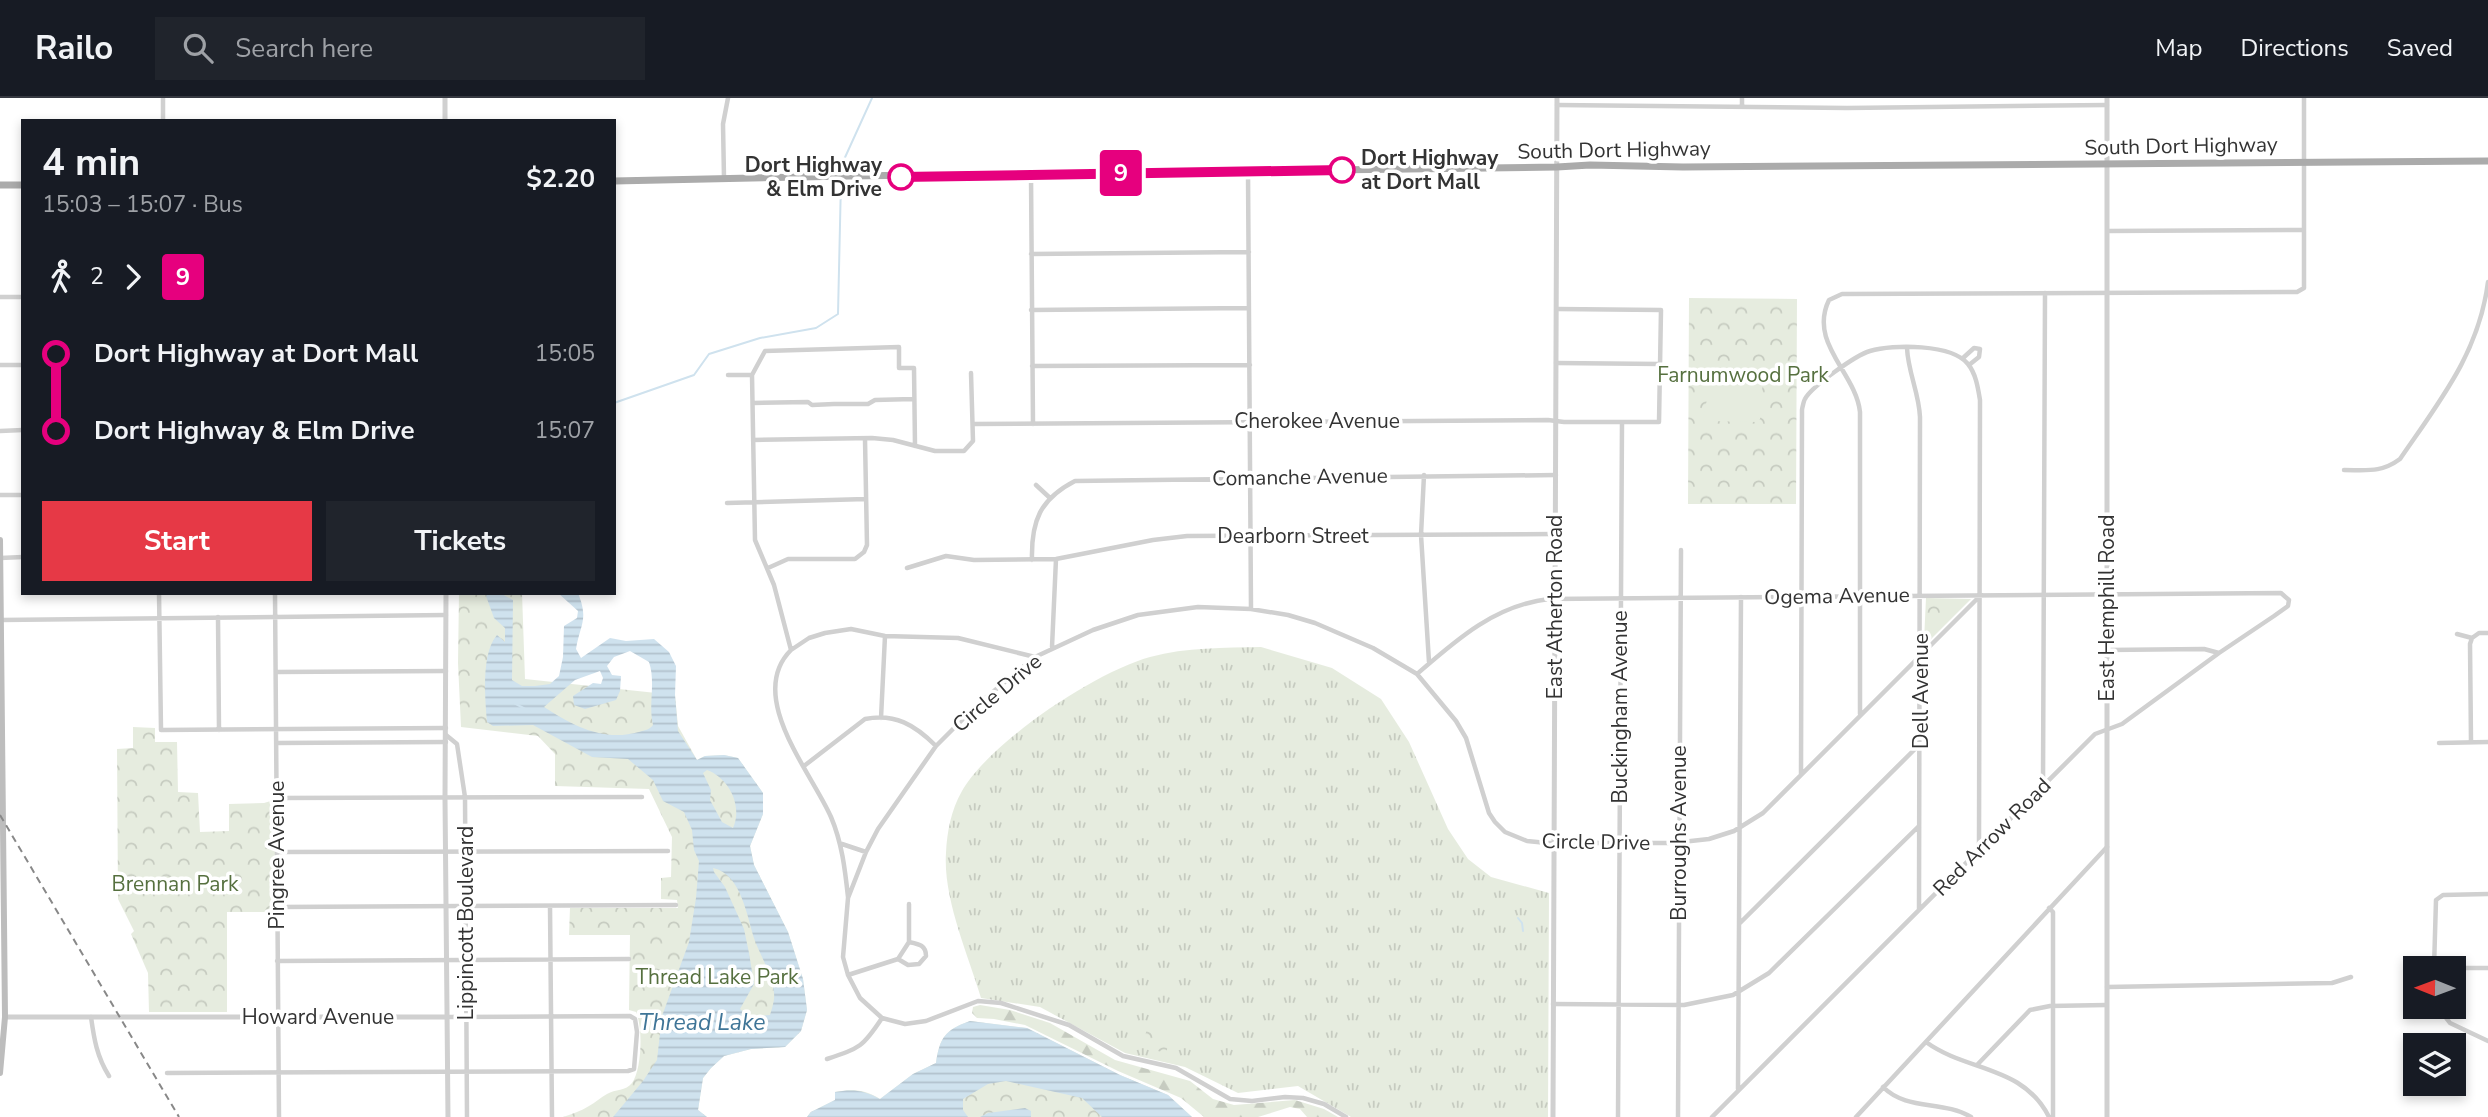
<!DOCTYPE html>
<meta charset="utf-8">
<style>
:root{--surface:#171b24;--page:#20242c;--text:#f1f3f6;--muted:#9ea1a6;--line:#363941;--accent:#e63946}
body{margin:0;font-family:"Nunito Sans",sans-serif;background:var(--page);color:var(--text);height:100vh;display:flex;flex-direction:column;font-size:26px;white-space:nowrap}
*{box-sizing:border-box;margin:0}
p{font-size:23px;color:var(--muted)}
.icon{flex:none;width:38px;height:38px;fill:none;stroke:currentColor;stroke-width:2;stroke-linecap:round;stroke-linejoin:round}
.map{position:relative;flex:1;overflow:hidden}
.sheet{position:absolute;left:21px;top:21px;width:595px;height:476px;display:flex;flex-direction:column;background:var(--surface);border-radius:0px;box-shadow:0 4px 10px #0003}
.sheet>*{flex:none}
.badge{padding:0 14px;border-radius:5px;font-size:24px;line-height:46px}
.needle{width:46px;rotate:271deg}
.controls{position:absolute;left:2403px;top:858px;display:grid;gap:14px}
.controls a{display:grid;place-items:center;width:63px;height:63px;border-radius:0px;background:var(--surface);box-shadow:0 4px 10px #0003;font-size:35px}
.map>.badge{position:absolute;translate:-50% -50%;box-shadow:0 0 0 4px #fff}
.legs{display:flex;align-items:center;gap:10px;height:77px;padding:0 21px;font-size:23px}
.legs p{margin-inline-start:auto}
.overview{display:flex;align-items:center;justify-content:space-between;height:119px;padding:0 21px}
h1{font-size:38px;font-weight:700;line-height:52px}
.action{display:flex;gap:14px;margin-top:auto;padding:14px 21px}
.action a{flex:1;height:80px;border-radius:0px;background:var(--accent);color:#fff;font-size:28px;font-weight:700;line-height:80px;text-align:center}
.action a+a{background:var(--page);color:var(--text)}
ul{padding:0 21px;list-style:none}
li{display:flex;align-items:center;gap:24px;height:77px;font-size:26px}
li i{display:grid;place-items:center;width:10px;height:100%;margin:0 9px;background:currentColor}
li i::after{content:'';width:18px;height:18px;margin:-9px;border:5px solid;border-radius:50%;background:var(--surface)}
li p{margin-inline-start:auto}
li:first-child i{background:linear-gradient(#0000 50%,currentColor 0)}
li:last-child i{background:linear-gradient(currentColor 50%,#0000 0)}
header{display:flex;align-items:center;gap:42px;box-sizing:border-box;height:98px;padding:0 35px;background:var(--surface);border-bottom:2px solid var(--line)}
header strong{font-size:33px}
nav{display:flex;gap:38px;margin-inline-start:auto;font-size:24px}
.search{width:490px;height:63px;background:var(--page);display:flex;align-items:center;gap:18px;box-sizing:border-box;padding:0 24px;border-radius:0px;color:var(--muted);font-size:26px}
.map>svg:first-child{display:block}
.grass{fill:url(#grass-tufts)}
.forest{fill:url(#forest-firs)}
.park{fill:url(#park-crowns)}
.pitch{fill:#e6ecdf}
.water{fill:url(#water-rules);fill-rule:evenodd}
.lines{fill:none;stroke-linecap:round;stroke-linejoin:round}
.stream{stroke:#cfe2ee;stroke-width:2}
.minor{stroke:#d0d0d0;stroke-width:4.5}
.tertiary{stroke:#d0d0d0;stroke-width:5}
.secondary{stroke:#bdbdbd;stroke-width:6}
.primary{stroke:#ababab;stroke-width:7}
.rail{stroke:#888;stroke-width:2;stroke-dasharray:7 5;stroke-linecap:butt}
.line-1-casing{stroke:#fff;stroke-width:16}
.line-1{stroke:#e6007e;stroke-width:10}
.stop-1-dot{fill:#fff;stroke:#e6007e;stroke-width:3.5}
.labels{text-anchor:middle;stroke-width:7;stroke-linejoin:round;paint-order:stroke}
.street-label{font-size:21px;fill:#333;stroke:#fff}
.stop-label{font-size:21px;font-weight:bold;fill:#333;stroke:#fff;text-anchor:start}
.park-label{font-size:21px;fill:#56703f;stroke:#fff}
.water-label{font-size:23px;font-style:italic;fill:#3f7597;stroke:#fff}
</style>
<header>
<strong>Railo</strong>
<div class="search"><svg class="icon" aria-label="search" viewBox="0 0 24 24"><circle cx="10" cy="10" r="6"/><path d="M15 15l6 6"/></svg>Search here</div>
<nav><a>Map</a><a>Directions</a><a>Saved</a></nav>
</header>
<div class="map">
<svg width="2488" height="1019" viewBox="0 0 2488 1019">
<defs>
<pattern id="grass-tufts" width="24" height="20" patternUnits="userSpaceOnUse" patternTransform="scale(1.75)"><rect width="24" height="20" fill="#e6ecdf"/><path d="M3 7l-1-3M5 7V3M7 7l1-3M15 17l-1-3M17 17v-4M19 17l1-3" fill="none" stroke="#c6cbc0"/></pattern>
<pattern id="forest-firs" width="22" height="20" patternUnits="userSpaceOnUse" patternTransform="scale(1.75)"><rect width="22" height="20" fill="#e6ecdf"/><path d="M5 1l3.5 6h-7zM16 11l3.5 6h-7z" fill="#c6cbc0"/></pattern>
<pattern id="park-crowns" width="20" height="18" patternUnits="userSpaceOnUse" patternTransform="scale(1.75)"><rect width="20" height="18" fill="#e6ecdf"/><path d="M2 6a3 3 0 1 1 6 0M12 15a3 3 0 1 1 6 0" fill="none" stroke="#c6cbc0"/></pattern>
<pattern id="water-rules" width="6" height="5" patternUnits="userSpaceOnUse" patternTransform="scale(1.75)"><rect width="6" height="5" fill="#cfe2ee"/><path d="M0 2.5h6" fill="none" stroke="#b2c2cd"/></pattern>
</defs>
<rect width="100%" height="100%" fill="#fff"/>
<path class="grass" d="M1261 549 1332 570 1381 601 1409 644 1448 731 1468 761 1491 779 1549 795 1548 1019H1351L1298 988 1238 995 1185 969 1125 955 1040 909 981 900C968 856 943 801 946 755 947 734 951 712 962 693 990 644 1095 574 1150 559 1187 549 1224 550 1261 549Z"/>
<path class="forest" d="M980 907 1010 912 1050 925 1115 962 1190 983 1213 1001 1234 1007 1295 1002 1324 1011 1338 1019H1307L1300 1011 1290 1009 1258 1019H1204L1181 1000 1118 973 1025 927 994 921 977 920 972 915 973 909Z"/>
<path class="park" d="M1689 200 1797 201 1796 406H1688Z
M459 495H522L525 581 675 597 678 628 697 662 705 658 724 657 738 660 763 695V716L750 748 754 767 788 834 803 881 807 912 801 933 785 949 751 951 724 958 711 970 703 980 698 1012 707 1019H563C572 1016 581 1013 589 1008 595 1005 601 999 607 996 615 991 626 993 632 985 642 971 643 929 636 914L629 912 630 837H569L570 810H678L677 802 661 801V780L671 779 672 739 649 691 555 688V656L538 638 461 629 458 565Z
M1926 500 1971 501 1926 546 1924 543Z
M133 629 155 630V644H177L178 694 198 695 200 734 229 733V706L264 705 274 702 276 814H227V914H149L148 875 131 836 134 833 118 801 117 651 133 650Z
M970 923 1027 930 1120 977 1168 997 1192 1019H807L811 1014 835 1002V994C852 991 865 991 880 1001L913 976 936 965C940 939 945 932 970 923Z
M1148 927 1172 934 1166 955 1142 949Z"/>
<path class="pitch" d="M1752 267 1764 268 1760 321 1757 324 1703 323C1705 292 1721 272 1752 267Z"/>
<path class="water" d="M489 495H500L513 502 512 582 522 588H535L550 586 559 578 563 559 564 528 577 520 578 513 558 495H578C589 522 580 526 576 551L581 560 610 540 626 543 654 541 669 554 676 568 675 597 678 633 697 662 705 658 724 657 738 660 763 695V716L750 748 754 767 788 834 803 881 807 912 801 933 785 949 751 951 724 958 711 970 703 980 698 1012 707 1019H613L643 983 657 962 662 918 689 844 696 800 699 763 694 752 692 732 684 714 663 703 653 682 628 661 592 659 533 627 493 628 487 624C485 600 481 555 497 537L505 544V530L494 520 486 498ZM630 553 649 564C656 585 648 606 653 627 649 632 645 632 639 634 603 644 574 628 544 609L575 582 600 573 603 580 601 586 593 585 573 598 574 607 585 611 616 602 620 593 621 578 612 577 607 568 614 559ZM707 672C729 680 743 708 733 730L722 724 710 702 711 692 703 675ZM713 770C742 776 747 820 755 843 762 861 772 876 774 895 775 902 772 910 770 917L749 919 740 911 754 886 749 855 744 831 725 789 714 774Z
M970 923 1027 930 1120 977 1168 997 1192 1019H1102L1082 1000 1006 983 988 986 963 1001V1012L968 1019H807L811 1014 835 1002V994C852 991 864 992 880 1001L913 976 936 965C940 939 945 932 970 923Z
M1025 1010 1031 1013V1019H980L988 1015Z"/>
<g class="lines">
<path class="stream" d="M842 77V66L872 0
M614 305 694 277 709 256 760 240 816 230 838 216 841 82
M514 605 531 614
M1518 820 1522 825 1523 833"/>
<path class="minor" d="M163 0V23
M1742 0V9
M1557 7 1847 10 2107 7
M1248 74 1251 511
M1031 77 1033 326
M724 80 723 26 728 0
M2108 133 2304 132
M1031 156 1249 154
M0 199H23
M1031 212 1249 210
M1907 250C1908 274 1919 295 1920 319L1919 811
M1963 260 1974 250 1980 251 1979 259 1969 267
M1556 265 1660 266
M0 267H23
M1032 268 1250 267
M728 277H752
M753 305 808 304 812 307 834 306H868L875 302 913 301
M973 326 1548 322 1564 324H1659L1661 212 1557 211
M0 333 23 332
M753 342 872 340 893 342 935 353H964L973 343 971 275
M2344 372C2367 372 2381 375 2400 361 2439 304 2479 255 2488 184
M1424 377 1421 437 1429 564
M1036 387 1050 400
M0 397H23
M727 405 866 401
M0 460 23 459
M1032 462C1031 423 1040 401 1075 383L1556 377
M768 470 788 461H855L864 454 867 447 865 341
M907 470 946 458 974 462 1056 461 1153 442 1187 438 1556 436
M159 495 161 632 446 630
M275 495 279 1019
M218 519 219 632
M1 522 446 517
M2457 536 2472 540
M2472 540 2479 535H2488
M1052 549 1056 461
M791 552 809 540 825 535 851 531 885 538 958 540 1035 559
M2107 552 2204 551 2219 555
M276 574 446 573
M1417 576C1456 542 1495 507 1549 501L2281 495 2289 502 2288 508 2274 518 2219 555 2122 626 2095 636 1712 1019
M1860 616V314C1856 275 1808 245 1829 202L1842 196 2297 194 2304 190V0
M881 620 885 538
M446 637 457 646 465 699 467 1019
M2471 644 2470 546 2472 540
M276 645 446 644
M2439 645 2488 644
M804 668 865 621C895 615 915 627 936 648
M1801 676 1802 312C1802 311 1804 302 1805 301 1811 289 1856 257 1870 253 1893 246 1952 246 1968 266 1976 276 1978 290 1980 302L1979 751
M2043 687 2045 195
M276 700 642 699
M842 746 866 754
M277 754 668 753
M848 799C845 771 842 745 831 719 812 675 745 598 791 552L774 487 755 442 752 277 765 253 899 249V270H914L915 348
M550 808 552 1019
M277 809 676 807
M2049 810 2053 814V1019
M1740 825 1915 651 1920 649
M898 861 909 844V806
M277 863 629 861
M2434 870 2436 802 2443 797 2488 796
M2454 870H2488
M848 877 898 861 908 867 919 866 926 858C926 847 919 846 909 844
M2107 889 2332 885 2351 879
M1553 906 1684 907 1733 897 1769 875 1919 728
M2437 908 2450 925 2488 943
M91 919C94 941 97 959 109 978
M1926 944C1967 974 2023 967 2049 1019
M827 961C860 950 863 949 882 920
M1977 967 2030 912 2050 908 2106 907
M167 975 628 973 634 971 637 934 635 921 630 918 448 919
M1883 989C1907 1013 1943 1002 1971 1019
M1738 991 1741 499
M1346 1019 1324 1006 1303 1000 1285 999 1252 1003 1230 1001 1176 970 1123 958 1069 927 1001 905 978 903 926 923 905 926 882 920 860 900 848 877 843 859 848 800 866 754 878 731 936 648 977 607 1035 559 1093 532 1138 517 1198 509 1251 511 1288 517 1315 525 1373 550 1417 576 1456 623 1466 640 1489 715 1495 724 1505 734 1527 743 1547 745H1673L1709 741 1734 733 1763 715 1981 497
M1618 1019 1622 324
M1678 1019 1681 452
M1856 1019 2107 749"/>
<path class="tertiary" d="M445 0V23
M446 495 445 700 448 1019
M5 919H448
M1553 1019 1557 0
M2107 1019V0"/>
<path class="secondary" d="M0 442 5 919 0 975"/>
<path class="primary" d="M614 83 849 78 1557 69 1590 67 1683 69 2488 63
M0 87H23"/>
<path class="rail" d="M0 717 179 1019"/>
</g>
<g class="lines">
<g class="line-1-casing">
<path id="line-1" d="M901 79 1342 72"/>
</g>
<use href="#line-1" class="line-1"/>
</g>
<g class="stop-1-dot">
<circle cx="1342" cy="72" r="12"/>
<circle cx="901" cy="79" r="12"/>
</g>
<g class="labels">
<g class="street-label">
<text transform="translate(2181 48) rotate(-1)" y="7">South Dort Highway</text>
<text transform="translate(1614 52) rotate(-1)" y="7">South Dort Highway</text>
<text x="1317" y="330">Cherokee Avenue</text>
<text transform="translate(1300 379) rotate(-1)" y="7">Comanche Avenue</text>
<text x="1293" y="445">Dearborn Street</text>
<text transform="translate(1837 498) rotate(-1)" y="7">Ogema Avenue</text>
<text transform="translate(1555 509) rotate(-90)" y="7">East Atherton Road</text>
<text transform="translate(2107 510) rotate(-90)" y="7">East Hemphill Road</text>
<text transform="translate(1921 593) rotate(-90)" y="7">Dell Avenue</text>
<text transform="translate(997 595) rotate(-40)" y="7">Circle Drive</text>
<text transform="translate(1620 609) rotate(-90)" y="7">Buckingham Avenue</text>
<text transform="translate(1679 735) rotate(-90)" y="7">Burroughs Avenue</text>
<text transform="translate(1992 739) rotate(-45)" y="7">Red Arrow Road</text>
<text transform="translate(1596 744) rotate(1)" y="7">Circle Drive</text>
<text transform="translate(277 757) rotate(-90)" y="7">Pingree Avenue</text>
<text transform="translate(466 825) rotate(-90)" y="7">Lippincott Boulevard</text>
<text x="318" y="926">Howard Avenue</text>
</g>
<g class="stop-label">
<text x="1361" y="67">Dort Highway<tspan x="1361" dy="24">at Dort Mall</tspan></text>
<text x="882" y="74" text-anchor="end">Dort Highway<tspan x="882" dy="24">&amp; Elm Drive</tspan></text>
</g>
<g class="park-label">
<text x="1743" y="284">Farnumwood Park</text>
<text x="175" y="793">Brennan Park</text>
<text x="717" y="886">Thread Lake Park</text>
</g>
<g class="water-label">
<text x="702" y="932">Thread Lake</text>
</g>
</g>
</svg>
<div class="controls">
<a><svg class="needle" viewBox="-14 -14 28 28"><path d="M0-13l5 13h-10z" fill="#e53935"/><path d="M0 13l5-13h-10z" fill="#9ea1a6"/></svg></a>
<a><svg class="icon" aria-label="layers" viewBox="0 0 24 24"><path d="M12 4l9 5-9 5-9-5zM3 14l9 5 9-5"/></svg></a>
</div>
<b class="badge" style="left:1121px;top:75px;background:#e6007e;color:#fff">9</b>
<section class="sheet">
<div class="overview"><div><h1>4 min</h1><p>15:03 – 15:07 · Bus</p></div><b>$2.20</b></div>
<div class="legs"><svg class="icon" aria-label="walk" viewBox="0 0 24 24"><circle cx="13" cy="4" r="2"/><path d="M13 8l-2 6 4 7M11 14l-3 7M7 12l3-4h3l4 4"/></svg>2<svg class="icon" aria-label="forward" viewBox="0 0 24 24"><path d="M9 5l7 7-7 7"/></svg><b class="badge" style="background:#e6007e;color:#fff">9</b></div>
<ul>
<li><i style="color:#e6007e"></i><b>Dort Highway at Dort Mall</b><p>15:05</p></li>
<li><i style="color:#e6007e"></i><b>Dort Highway &amp; Elm Drive</b><p>15:07</p></li>
</ul>
<div class="action"><a>Start</a><a>Tickets</a></div>
</section>
</div>
